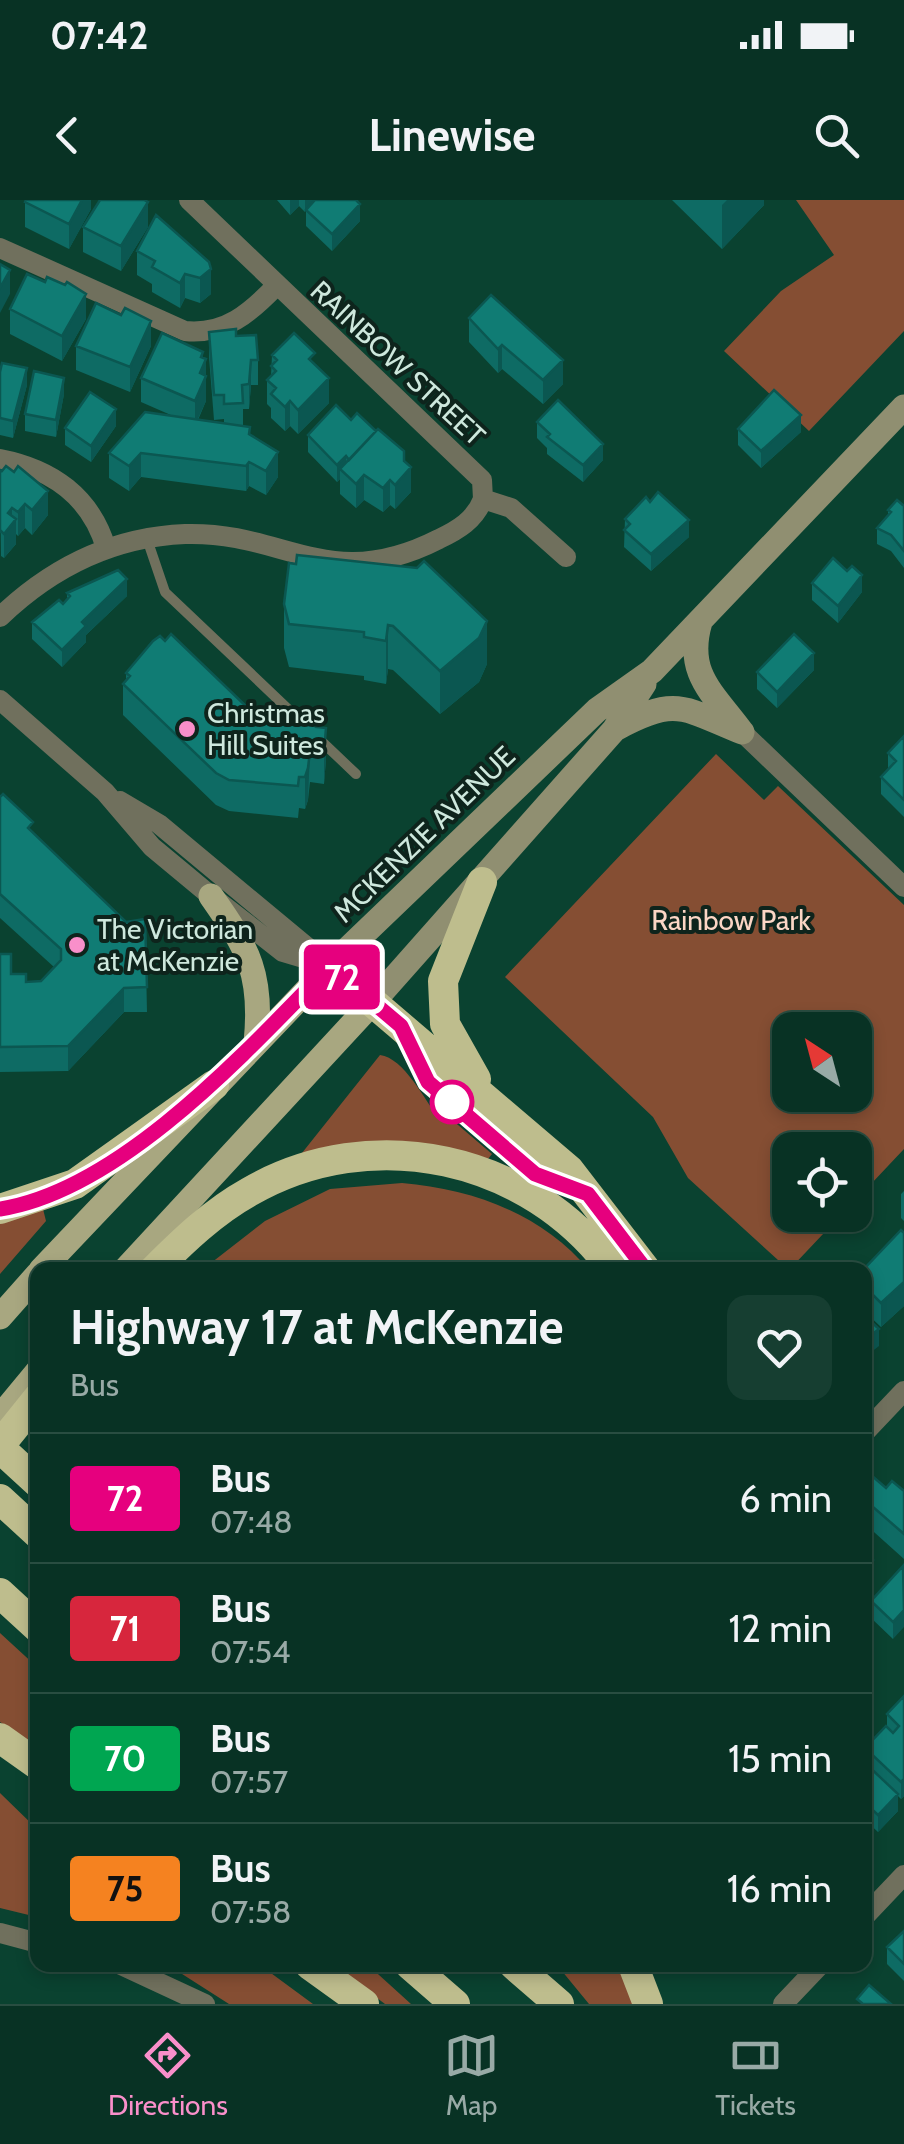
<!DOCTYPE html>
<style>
:root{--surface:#083224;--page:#163e31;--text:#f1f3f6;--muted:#98aaa6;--line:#294d41;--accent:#f98fca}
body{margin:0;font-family:Cabin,sans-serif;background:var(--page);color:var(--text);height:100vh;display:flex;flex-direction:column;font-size:38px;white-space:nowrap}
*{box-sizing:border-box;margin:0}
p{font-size:32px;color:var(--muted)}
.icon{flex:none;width:55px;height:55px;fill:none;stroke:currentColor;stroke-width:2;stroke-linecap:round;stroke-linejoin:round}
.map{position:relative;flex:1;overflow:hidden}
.panel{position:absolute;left:30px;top:1062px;width:842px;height:710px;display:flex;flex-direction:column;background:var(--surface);border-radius:20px;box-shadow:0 5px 15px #0003,0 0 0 2px var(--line)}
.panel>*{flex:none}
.badge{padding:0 20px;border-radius:8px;font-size:35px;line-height:65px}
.needle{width:65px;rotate:324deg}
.controls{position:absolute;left:772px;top:812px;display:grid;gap:20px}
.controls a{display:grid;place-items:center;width:100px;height:100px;border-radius:20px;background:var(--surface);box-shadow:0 5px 15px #0003,0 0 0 2px var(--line);font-size:50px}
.map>.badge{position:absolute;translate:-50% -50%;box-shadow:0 0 0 5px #fff}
.round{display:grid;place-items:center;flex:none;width:105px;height:105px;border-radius:20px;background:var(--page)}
.summary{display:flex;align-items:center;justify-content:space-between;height:170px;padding:0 40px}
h1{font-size:48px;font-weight:700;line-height:75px}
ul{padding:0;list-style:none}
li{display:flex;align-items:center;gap:30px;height:130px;padding:0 40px;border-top:2px solid var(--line)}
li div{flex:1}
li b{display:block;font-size:38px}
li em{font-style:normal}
li .badge{min-width:110px;font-weight:700;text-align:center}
.status{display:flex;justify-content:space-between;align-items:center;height:70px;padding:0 50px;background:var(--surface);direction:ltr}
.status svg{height:28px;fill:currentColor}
header{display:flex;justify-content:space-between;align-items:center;height:130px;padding:0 40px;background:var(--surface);font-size:45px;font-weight:700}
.menu{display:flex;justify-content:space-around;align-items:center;height:140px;border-top:2px solid var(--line);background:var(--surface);font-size:28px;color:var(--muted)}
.menu a{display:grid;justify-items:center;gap:5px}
.menu .active{color:var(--accent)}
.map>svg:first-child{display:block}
.green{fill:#854e33;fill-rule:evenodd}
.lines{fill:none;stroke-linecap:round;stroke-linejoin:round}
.lane{stroke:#70705d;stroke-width:10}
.street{stroke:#70705d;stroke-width:20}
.secondary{stroke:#908f71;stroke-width:25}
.primary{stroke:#a8a780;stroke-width:25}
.highway{stroke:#bebd8d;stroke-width:30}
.wall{fill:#0e6b64}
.shaded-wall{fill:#0b5751}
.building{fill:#107c74;stroke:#0b5751;stroke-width:2.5}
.line-casing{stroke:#fff;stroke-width:22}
.line{stroke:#e6007e;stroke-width:15}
.poi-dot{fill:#f98fca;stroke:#0e241c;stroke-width:4}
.stop-dot{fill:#fff;stroke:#e6007e;stroke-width:5}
.labels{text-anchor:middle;stroke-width:8;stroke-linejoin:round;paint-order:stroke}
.street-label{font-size:28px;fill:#cee8dd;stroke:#0e241c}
.poi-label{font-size:28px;fill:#cee8dd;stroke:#0e241c;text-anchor:start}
.park-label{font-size:28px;fill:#fbd6c5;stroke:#0e241c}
</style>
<div class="status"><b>07:42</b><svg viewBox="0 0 49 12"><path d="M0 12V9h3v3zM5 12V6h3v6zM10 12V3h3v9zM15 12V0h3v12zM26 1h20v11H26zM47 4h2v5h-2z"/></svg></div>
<header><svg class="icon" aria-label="back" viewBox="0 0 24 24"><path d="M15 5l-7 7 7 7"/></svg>Linewise<svg class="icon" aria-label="search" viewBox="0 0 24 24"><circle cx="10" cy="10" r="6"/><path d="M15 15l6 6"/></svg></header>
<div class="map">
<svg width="904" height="1804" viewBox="0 0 904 1804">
<rect width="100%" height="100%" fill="#0a4230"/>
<path class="green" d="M796 0H904V131L809 231 724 151 781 91 834 55Z
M716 554 764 600 778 586 904 705V949L855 1001V950H790V1015H841L789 1070 688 978 653 917 505 777ZM790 830H855V895H790Z
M380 855C404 858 425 900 439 919L444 913 492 954 488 959 430 945 298 958Z
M402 983C473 989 542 1014 589 1070H202L265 1021 330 989Z
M42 1005 46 1021 0 1074V1018Z
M0 1433 37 1467V1549L0 1522Z
M0 1593 37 1629V1717L0 1708Z
M168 1765H260L313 1804H229Z
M333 1765H368L411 1804H385Z
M557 1765H626L640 1804H589Z"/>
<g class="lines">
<path class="lane" d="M147 339 165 392 305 525
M317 537 356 574
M413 849 429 882 535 974 569 986"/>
<path class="street" d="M189 0 482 280 483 299
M0 48 185 131C225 135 250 113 276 86
M0 259C52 269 91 297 106 348
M483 299 511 308 566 357
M0 417C51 368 113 337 185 334 286 331 329 395 439 339 458 330 475 320 483 299
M0 500 105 592 152 647 211 696 283 752 330 766
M742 532 904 687
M120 601 159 624 325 762
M865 1232 904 1191
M865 1716 904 1675
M0 1733 38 1743
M121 1765 205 1804
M783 1804 820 1765"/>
<path class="secondary" d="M700 422C685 473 712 492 741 531
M617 528C676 496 683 508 742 532
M330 766 597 510 652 471 904 207
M373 802 614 530 644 484"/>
<path class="primary" d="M211 696C249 750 263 775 256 843
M41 1070 330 766
M125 1070 373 802
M0 1117 38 1074
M0 1217 38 1171"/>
<path class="highway" d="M330 766 569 970 646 1070
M476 879 445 824 443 781 482 682
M0 1009 75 984 214 885
M154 1070C183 1041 213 1012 249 992 372 921 530 956 613 1070
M0 1245 38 1198
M0 1248 38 1283
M0 1299 38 1334
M0 1393 38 1428
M0 1538 38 1565
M310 1765 364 1804
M410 1765 455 1804
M514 1765 559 1804
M633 1765 648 1804"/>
</g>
<path class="wall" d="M91 0V9L69 49 25 27V2Z
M277 0H314L360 21 332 51 306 26V10L305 12 299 6 290 15Z
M672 0H764V5L722 49Z
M156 15 211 94 200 103 185 98 180 108 152 92V84L137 75V51Z
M83 27H148L121 71 83 52Z
M10 109 86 119 62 161 10 134Z
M469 118 563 184 543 204 502 169 498 173 469 142Z
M209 132 236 136 258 160V185H251L249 209H243V226L250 234 278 277 266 295 249 286 246 291 141 277 129 291 109 278V253L173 216 141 202V178L203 158 206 159V201L198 220 224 224V219L214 220 209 157Z
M76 146H151L130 192 76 170Z
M272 155 315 165 329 203 298 234 290 226 285 231 271 218V208L267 204V180L271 176Z
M0 172 27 185 13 238 0 235Z
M64 194 56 237 25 231V214Z
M351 220 404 261 411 292 395 309 390 305 383 312 364 300 356 308 340 294V279L337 282 308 252V235Z
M537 222 603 260 583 282 547 254V248L537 238Z
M116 226 91 262 65 245V228Z
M738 229 801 232 761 268 738 245Z
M0 270 48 315 32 335 25 328 18 336 16 334V344L4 358 1 356Z
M904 306V368L891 351 877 344V328L888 316V310Z
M625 319 689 337 651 371 624 347Z
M289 363 487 464 479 482 440 514 393 470 388 469 386 484 364 480V476L289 467 284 448V404Z
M812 383 862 392 838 423 812 400Z
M67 393 127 396 86 435V442L62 467 32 439V422L63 404 67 399Z
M814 470 777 508 757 489V472Z
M126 473 251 511 317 527 326 559 324 584 310 582 308 600 305 609 299 608 298 618 229 611 216 605 123 515V484L126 480Z
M904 536V617L881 594V577L888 570V553Z
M0 597 33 633 126 722 145 719 147 812H124L68 871 0 872V754L11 774 26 782 41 781 54 767 0 718Z
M904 991V1021L901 1018V994Z
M904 1033V1106L881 1127 865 1112V1070Z
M865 1282 904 1291V1359L865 1324Z
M904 1367 893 1439 871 1418V1401Z
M904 1496V1596L901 1599 898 1596V1611L878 1632 865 1620V1548L887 1527V1514Z
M904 1731V1781L887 1764V1747Z"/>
<path class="shaded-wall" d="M82 0H91V9L69 49V24Z
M290 0H299V6L290 15Z
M305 0H314L305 12Z
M727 0H764V5L722 49V5Z
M148 2V27L121 71V46Z
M360 4V21L332 51V34Z
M211 69V94L200 103V78Z
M10 70V94L0 113V88Z
M185 74V98L180 108V83Z
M86 94V119L62 161V136Z
M151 121V146L130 192V167Z
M502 145V169L498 173V149Z
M203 152V165L206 159V201L195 225V201L201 157Z
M251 160V185L249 209V184Z
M563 160V184L543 204V180Z
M27 168V185L13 238V221Z
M64 178V194L56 237V220Z
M329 178V203L298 234V210Z
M290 201V226L285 231V207Z
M116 209V226L91 262V246Z
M801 215V232L761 268V251Z
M603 244V260L583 282V265Z
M278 252V277L266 295V271Z
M141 253V277L129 291V266Z
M346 256V273L340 269V279L337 282V265Z
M249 262V286L246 291V266Z
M411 267V292L395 309V285Z
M364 275V300L356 308V284Z
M390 280V305L383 312V288Z
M48 291V315L32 335V310Z
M25 304V328L18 336V312Z
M12 308V323L16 319V344L4 358V334L8 313Z
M689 320V337L651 371V354Z
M862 375V392L838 423V406Z
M127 379V396L86 435V442L62 467V450L82 422Z
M487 421V464L479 482 440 514V471Z
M388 425V469L386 484V441Z
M814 453V470L777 508V492Z
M326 528V559L324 584V552Z
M310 551 308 600 305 609V577Z
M124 788V812L68 871V846Z
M904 1082V1106L881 1127V1103Z
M879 1129V1146L865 1157V1140Z
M873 1360V1384L865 1393V1368Z
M904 1410V1427L893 1439V1422Z
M904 1579V1596L901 1599V1582Z
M898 1594V1611L878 1632V1615Z
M868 1625V1642L865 1645V1629Z"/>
<path class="building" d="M26 0H82L69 24 25 2Z
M100 0H144L148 2 121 46 83 27Z
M315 0H356L360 4 332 34 306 10Z
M156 15 209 62 211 69 200 78 185 74 180 83 152 67 155 61 137 51Z
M0 64 10 70 0 88Z
M27 74 45 82 47 77 65 85 67 82 86 94 62 136 10 109Z
M491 95 563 160 543 180 502 145 498 149 469 118Z
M96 103 121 115 125 108 151 121 130 167 76 146Z
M236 129V136L256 135 258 160H251L249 184 242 185 243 203 224 204V195H214L209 132Z
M162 133 203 152 201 157 206 159 200 173 206 176 195 201 141 178Z
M294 133 315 153 309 159 329 178 298 210 290 201 285 207 271 194 276 188 267 180 276 171 271 166 277 160 272 155Z
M2 163 27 168 13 221 0 218V172Z
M34 171 64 178 56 220 25 214Z
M774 190 801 215 761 251 738 229Z
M90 192 116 209 91 246 65 228Z
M558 200 603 244 583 265 547 237 550 234 537 222Z
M336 205 351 220 357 213 376 231 349 260 346 256 337 265 308 235Z
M145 212 250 227 249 234 278 252 266 271 249 262 246 266 141 253 129 266 109 253Z
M378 229 404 251V261L411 267 395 285 390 280 383 288 364 275 356 284 340 269Z
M6 266 14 272 18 266 48 291 32 310 25 304 18 312 12 308 8 313 16 319 4 334 1 331 0 332V270L2 271Z
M658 292 689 320 651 354 624 330 630 324 625 319 646 297 650 302Z
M897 300 904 306V351L891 335 877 328 891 312 888 310Z
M297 355 417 368 424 361 487 421 479 438 440 471 393 426 388 425 386 441 364 437V432L289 424 284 404 289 363 296 364Z
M833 358 847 371 852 366 862 375 838 406 812 383Z
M118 370 127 379 82 422 86 426 62 450 32 422 59 400 63 404 70 396 67 393Z
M171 434 251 511 317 521 316 527 326 528 324 552 310 551 308 568 305 577H299L298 586 229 580 216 573 123 484 130 476 126 473 153 441 160 436 165 441Z
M794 434 814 453 777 492 757 472Z
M904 536V600L881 577 896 561 888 553Z
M3 594 33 622 28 628 126 722 145 719 147 787 124 788 68 846 0 847V754H11V774H26V782L41 781 61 760V749L0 694V597Z
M901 1030 904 1033V1082L881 1103 865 1087V1070H863Z
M865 1116 879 1129 865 1140Z
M871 1275 886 1288 892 1281 904 1291V1334L865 1300V1282Z
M865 1352 873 1360 865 1368Z
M903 1366 904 1410 893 1422 871 1401Z
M904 1496V1579L901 1582 865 1548 886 1526 893 1533 899 1526 887 1514Z
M865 1563 898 1594 878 1615 865 1603Z
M904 1731V1764L887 1747Z
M869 1785 891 1804H863L857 1799Z"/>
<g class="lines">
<g class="line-casing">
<path id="line" d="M0 1009C121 990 247 851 330 766L401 826 428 882 535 974 588 994 646 1070"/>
</g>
<use href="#line" class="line"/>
</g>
<g class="poi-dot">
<circle cx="187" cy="529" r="10"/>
<circle cx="77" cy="745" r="10"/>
</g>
<circle class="stop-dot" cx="452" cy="902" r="20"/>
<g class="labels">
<g class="street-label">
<text transform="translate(398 163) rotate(43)" y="10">RAINBOW STREET</text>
<text transform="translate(424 634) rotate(-44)" y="10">MCKENZIE AVENUE</text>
</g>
<g class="poi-label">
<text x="207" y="523">Christmas<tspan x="207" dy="32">Hill Suites</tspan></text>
<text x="97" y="739">The Victorian<tspan x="97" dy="32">at McKenzie</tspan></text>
</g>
<g class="park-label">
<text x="731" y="730">Rainbow Park</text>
</g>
</g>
</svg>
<div class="controls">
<a><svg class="needle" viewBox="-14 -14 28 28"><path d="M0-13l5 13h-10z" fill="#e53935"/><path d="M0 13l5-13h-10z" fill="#98aaa6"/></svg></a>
<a><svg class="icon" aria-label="locate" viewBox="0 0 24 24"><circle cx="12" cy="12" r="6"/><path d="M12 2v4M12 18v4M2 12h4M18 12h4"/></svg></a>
</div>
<b class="badge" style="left:342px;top:777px;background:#e6007e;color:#fff">72</b>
<section class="panel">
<div class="summary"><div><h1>Highway 17 at McKenzie</h1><p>Bus</p></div><a class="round"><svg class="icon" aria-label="heart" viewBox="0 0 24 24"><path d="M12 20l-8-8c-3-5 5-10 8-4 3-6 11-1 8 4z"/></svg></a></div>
<ul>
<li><span class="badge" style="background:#e6007e;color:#fff">72</span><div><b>Bus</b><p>07:48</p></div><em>6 min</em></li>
<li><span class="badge" style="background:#d7263d;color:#fff">71</span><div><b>Bus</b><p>07:54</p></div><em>12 min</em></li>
<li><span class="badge" style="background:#00a651;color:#fff">70</span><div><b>Bus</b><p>07:57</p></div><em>15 min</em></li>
<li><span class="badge" style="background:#f58220;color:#111">75</span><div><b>Bus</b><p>07:58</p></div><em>16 min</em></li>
</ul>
</section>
</div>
<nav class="menu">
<a class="active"><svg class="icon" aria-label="directions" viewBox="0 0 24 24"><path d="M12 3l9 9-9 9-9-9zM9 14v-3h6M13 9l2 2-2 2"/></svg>Directions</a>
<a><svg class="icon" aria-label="map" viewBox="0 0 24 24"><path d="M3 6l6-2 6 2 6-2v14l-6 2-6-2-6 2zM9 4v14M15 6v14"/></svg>Map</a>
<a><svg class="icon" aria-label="tickets" viewBox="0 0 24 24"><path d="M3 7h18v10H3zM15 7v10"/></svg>Tickets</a>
</nav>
